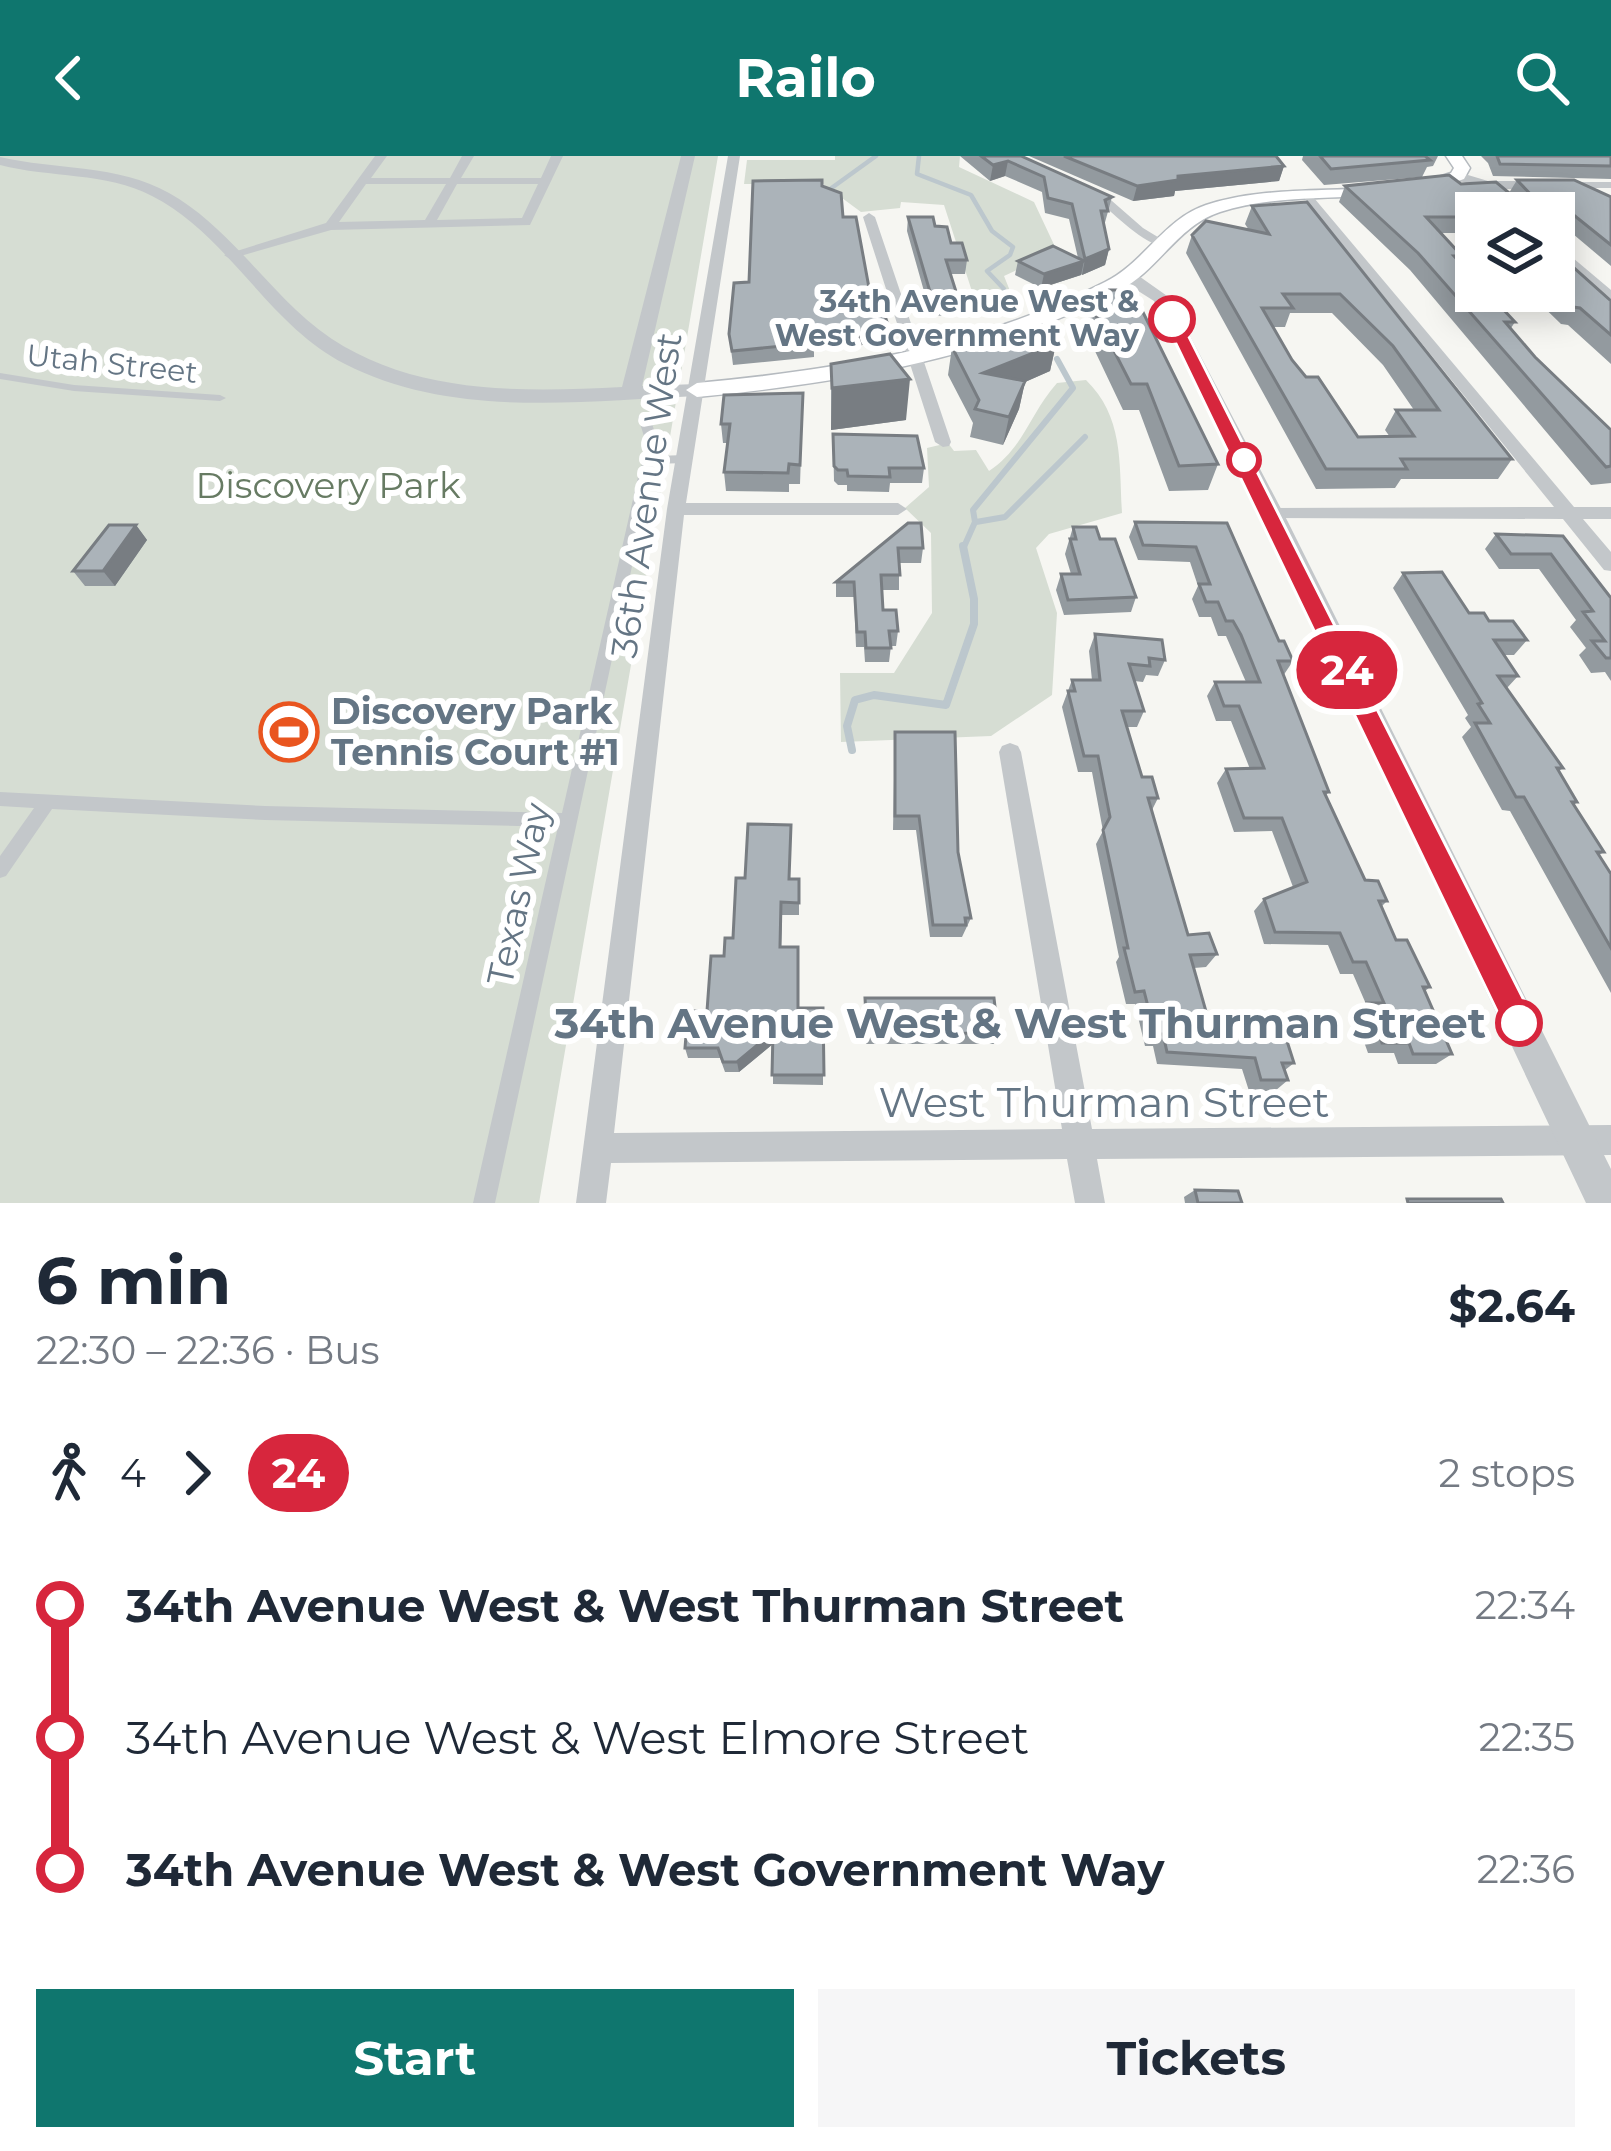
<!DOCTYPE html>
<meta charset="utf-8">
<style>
:root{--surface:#fff;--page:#f6f6f7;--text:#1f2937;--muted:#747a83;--accent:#0f766e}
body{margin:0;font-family:Montserrat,sans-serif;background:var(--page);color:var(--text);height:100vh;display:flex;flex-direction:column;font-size:45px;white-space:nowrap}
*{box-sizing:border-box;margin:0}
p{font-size:39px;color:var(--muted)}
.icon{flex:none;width:66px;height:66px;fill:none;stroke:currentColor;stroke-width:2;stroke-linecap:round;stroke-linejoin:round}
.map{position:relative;height:1047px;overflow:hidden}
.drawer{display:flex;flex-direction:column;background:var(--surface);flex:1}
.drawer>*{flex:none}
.badge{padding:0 24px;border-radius:39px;font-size:42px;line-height:78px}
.fabs{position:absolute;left:1455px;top:36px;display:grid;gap:24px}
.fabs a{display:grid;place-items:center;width:120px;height:120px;border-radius:0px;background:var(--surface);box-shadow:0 6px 30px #0003;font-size:60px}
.map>.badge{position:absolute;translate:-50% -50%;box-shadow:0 0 0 6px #fff}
.legs{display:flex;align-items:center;gap:18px;height:132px;padding:0 36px;font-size:39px}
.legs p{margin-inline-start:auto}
.headline{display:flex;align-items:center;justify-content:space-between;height:204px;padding:0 36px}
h1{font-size:66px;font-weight:700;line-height:90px}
.primary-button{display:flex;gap:24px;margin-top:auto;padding:24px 36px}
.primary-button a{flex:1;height:138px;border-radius:0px;background:var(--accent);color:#fff;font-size:48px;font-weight:700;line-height:138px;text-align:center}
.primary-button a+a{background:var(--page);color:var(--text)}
ul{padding:0 36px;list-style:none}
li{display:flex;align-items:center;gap:42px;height:132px;font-size:45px}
li i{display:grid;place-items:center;width:18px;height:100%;margin:0 15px;background:currentColor}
li i::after{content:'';width:30px;height:30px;margin:-15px;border:9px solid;border-radius:50%;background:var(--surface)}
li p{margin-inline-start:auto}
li:first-child i{background:linear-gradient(#0000 50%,currentColor 0)}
li:last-child i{background:linear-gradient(currentColor 50%,#0000 0)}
header{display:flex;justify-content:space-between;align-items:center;height:156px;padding:0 36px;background:var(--accent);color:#fff;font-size:54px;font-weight:700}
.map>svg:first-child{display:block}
.green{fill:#d6ddd3}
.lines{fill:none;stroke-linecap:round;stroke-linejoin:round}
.stream-far2{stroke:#bcc7cd;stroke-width:4.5}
.stream-far1{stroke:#bcc7cd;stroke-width:6}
.stream{stroke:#bcc7cd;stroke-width:8}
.secondary-casing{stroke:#b5babf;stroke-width:3}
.pedestrian{fill:#c3c7ca;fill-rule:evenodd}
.minor{fill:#c3c7ca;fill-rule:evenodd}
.tertiary{fill:#c3c7ca;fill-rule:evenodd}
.secondary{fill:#fff;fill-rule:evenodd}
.wall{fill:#939a9f;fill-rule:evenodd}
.shaded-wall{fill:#787d82}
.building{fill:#abb3b9;stroke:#787d82;stroke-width:3;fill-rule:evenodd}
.line-1{fill:#d7263d;stroke:#fff;stroke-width:3}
.stop-1-dot{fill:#fff;stroke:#d7263d;stroke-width:6}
.labels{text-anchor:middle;stroke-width:12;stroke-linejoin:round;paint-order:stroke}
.far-stop-label{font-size:30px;font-weight:bold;fill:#647584;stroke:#fff;text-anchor:end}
.far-street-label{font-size:30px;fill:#647584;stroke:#fff}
.park-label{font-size:36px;fill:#677b63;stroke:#fff}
.street-label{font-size:36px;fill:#647584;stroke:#fff}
.poi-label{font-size:36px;font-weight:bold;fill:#647584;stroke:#fff;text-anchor:start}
.near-stop-label{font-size:42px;font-weight:bold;fill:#647584;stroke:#fff;text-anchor:end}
.near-street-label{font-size:42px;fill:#647584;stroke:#fff}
</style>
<header><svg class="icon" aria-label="back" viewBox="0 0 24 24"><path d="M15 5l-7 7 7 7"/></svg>Railo<svg class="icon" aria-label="search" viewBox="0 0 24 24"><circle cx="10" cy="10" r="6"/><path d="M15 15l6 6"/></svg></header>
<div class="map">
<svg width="1611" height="1047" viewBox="0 0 1611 1047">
<rect width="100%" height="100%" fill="#f6f6f2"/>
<path class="green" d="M0 0H718L539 1047H0Z
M835 0H960L959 11 1034 46 1057 95 1004 120 1016 150 979 157 944 49 901 46 900 52 861 56 823 28H744L747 4H835Z
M1086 224C1124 261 1119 307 1122 357L1049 378 1036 392 1057 457 1052 539 991 580 841 586 840 517H894L932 457 931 377 905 352 929 331 927 292 948 287 954 295 976 294 989 315C1024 292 1030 257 1057 227Z"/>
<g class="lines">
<path class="stream-far2" d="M919 0 917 18 971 39 992 75 1013 91 1010 99 987 115 1004 133V149
M826 36 876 0"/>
<path class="stream-far1" d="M976 366 1005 361 1085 281
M963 393 975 366 973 354 1073 232 1057 203"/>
<path class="stream" d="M852 594 847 570 855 544 874 539 946 549 974 468V443L963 390"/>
<g class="secondary-casing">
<path id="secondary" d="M1446 0H1462L1470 12 1464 23C1386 52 1299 31 1220 56 1177 70 1159 114 1120 134 990 203 841 227 697 241L686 234 697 227C837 214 978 191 1105 126 1144 107 1164 63 1206 49 1286 23 1374 45 1451 17L1454 12Z"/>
</g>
<path class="pedestrian" d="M0 217 74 229 220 239 226 242 220 245 74 235 0 223Z
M644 258 650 261 659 290 656 300 685 299 691 303 685 307 654 308 495 1047H473L558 671 265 664 52 653 6 720 0 722V700L34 652 0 650V636L265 650 562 657 638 321 647 290 638 261Z"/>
<path class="minor" d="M375 0H387L371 22H450L462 0H474L461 22H541L551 0H563L530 69 331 74 230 103 224 99 326 67ZM366 28H446L425 64 339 66ZM457 28H538L522 62 437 64Z
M728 0H740L686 347H898L907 353 898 359H684L614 977 1062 973 999 596 1002 590 1010 587 1018 590 1021 596 1092 973 1611 969V999L1097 1003 1105 1047H1075L1067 1003 611 1007 606 1047H576L667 353Z
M1611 26V32H1570L1564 29 1570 26Z
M1083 32 1104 38 1143 72 1166 86 1160 90C1129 79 1112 51 1083 36Z
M1309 36 1574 351H1611V363H1583L1611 396V415L1604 414 1563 363 1266 362 1263 358 1272 352 1554 351 1305 43V37Z
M869 57 875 61 951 286 949 290 943 291 935 286 863 61Z
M1554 86 1611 134V145L1554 97Z"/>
<path class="tertiary" d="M681 0H695L642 230 697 228 707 234 697 240C582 245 452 263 345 208 267 168 229 79 152 40 106 16 50 22 0 9V1C55 14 118 8 169 37 219 65 254 114 296 154 384 239 507 237 622 231Z
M1458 16 1488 25H1570L1611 43V54L1567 33H1487L1453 23 1451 20Z
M1124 118H1136L1170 142 1288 366 1611 1013V1047H1586L1264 366 1154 145 1124 126Z"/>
<use href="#secondary" class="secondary"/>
</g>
<path class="wall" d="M960 0H1021L1112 41 1104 70 1109 93 1105 109 1082 119 1081 118V119L1041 132 1015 119 1018 105 1078 102 1069 63 1045 57 1042 36 1005 20 990 25Z
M1029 0H1276L1284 10 1279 25 1175 35 1174 40 1133 45Z
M1303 0H1438L1433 10 1427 11 1422 21 1324 29 1302 4Z
M1481 0H1611V23L1493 20 1488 7Z
M1517 24 1611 41V110L1554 62V57H1528L1513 42 1512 45 1514 47 1510 54 1476 57V86L1466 77H1441L1462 100 1459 106 1515 166 1511 172 1535 201 1611 274V327L1591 329 1410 114 1339 46 1345 30 1461 28 1509 37Z
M1252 50 1512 303 1498 323H1401L1395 332 1316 333 1186 97 1192 79 1249 74 1245 68ZM1290 157H1332L1383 209 1414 254H1396L1385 274 1390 281H1358L1292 204 1273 171H1285Z
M843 61 872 148 887 183 850 192H814V201L733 209 729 178 749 126Z
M908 61 935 70 967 104 965 118H950L959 145 957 159 931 160 907 75Z
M1108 134 1218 308 1208 334 1169 335 1139 254H1123L1084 172 1090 148 1107 141Z
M1527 135H1554L1611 145V208L1568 169 1561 168Z
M1056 188 1050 215 1025 226 1019 253 1003 289 970 281 973 267 948 219 952 191Z
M831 208 906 264 831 274Z
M803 237 800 328H789V336L726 335 724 316 727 287H723L721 268Z
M833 278 924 312 922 327H890L889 336 847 335V329H838L834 325Z
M1135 366 1227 367 1279 485 1293 505 1283 520 1329 636 1326 639 1365 724 1387 745 1382 750 1396 784 1430 831 1425 835 1452 898 1436 908H1398L1394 897H1368L1354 858 1366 848 1353 818H1340L1328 789 1264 788 1254 755 1264 743 1293 731 1272 675 1234 676 1217 627 1226 613H1250L1231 565H1216L1207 540 1215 526H1246L1226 480H1218L1211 461H1199L1192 443 1198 430 1190 406 1138 404 1129 381Z
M908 367 923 392 921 407H899V434H882L883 454 898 475 896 490H891L889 506H865L864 491H856L854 441H836V426Z
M136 369 147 384 115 430H85L73 415Z
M1073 371 1100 383 1136 441 1131 456 1064 459 1056 434 1061 418H1071L1065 398Z
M1496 378 1563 380 1611 442V525L1605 516 1591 517 1579 499 1586 492 1570 471 1576 464 1539 413H1499L1485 393Z
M1403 417 1469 457 1527 484 1514 499H1504L1518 520 1507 532 1563 612 1559 615 1577 646 1574 649 1604 696 1599 699 1611 718V837L1510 655 1502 654 1462 581 1471 571 1465 562 1468 559 1393 432Z
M1095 478 1165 504 1158 520 1146 519 1143 526 1134 525 1144 555 1137 571H1127L1142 621 1158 642 1152 654 1188 779 1217 798 1206 811 1194 812 1211 873 1294 907 1285 914 1288 924 1275 935H1249L1242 913 1157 908 1153 890H1145L1135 848H1126L1116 806 1119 801 1096 688 1103 675 1092 616H1078L1062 551 1072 524H1092L1089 495Z
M895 576 958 696 971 762 962 781H930L916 674H893Z
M790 723H799V759H782L781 791 798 852H823V929L773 928V888L739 916H725L720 902H688L685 892 707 855 724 800Z
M865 842 998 877 994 888H866L863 853Z
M1195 1034 1242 1047H1185L1184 1041Z"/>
<path class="shaded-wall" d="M1008 5 1005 20 990 25 993 9Z
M1284 10 1279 25 1175 35 1174 40 1133 45 1137 30 1178 20Z
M1109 93 1105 109 1082 119 1085 103Z
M1084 105 1081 119 1041 132 1044 118Z
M888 169 887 183 850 192V178Z
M1056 188 1050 215 1025 226 1019 253 1003 289 1009 261 983 217Z
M910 223 906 264 831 274 832 232Z
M136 369 147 384 115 430 103 415Z
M773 876 774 887 739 916 737 906Z"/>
<path class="building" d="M981 0H1021L1112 41 1105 44 1108 55H1101L1109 93 1085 103 1072 48 1048 42 1044 21 1008 5 993 9Z
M1064 0H1276L1284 10 1178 20V24L1137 30Z
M1320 0H1425L1430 4 1331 13Z
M1497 0H1611V10L1500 8Z
M1449 19 1461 28 1496 26 1514 41H1508L1514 47H1503L1513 57H1476V61H1426L1462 100H1454L1476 124V135H1486L1515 166H1505L1535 201 1611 274V310L1606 311 1418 97 1345 30Z
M822 24V30L841 37 843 61H856L872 148H881L888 169 850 178H812L814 187 732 195 729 178 734 127 749 126 753 25Z
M1517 24H1574L1611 41V89L1555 44H1536Z
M1307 46 1512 303H1401L1407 313H1326L1192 79 1206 65 1269 78 1252 50ZM1283 138H1340L1393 190 1439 254H1396L1414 280 1358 281 1318 221H1306L1292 204 1262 152H1293Z
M908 61H933L935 70 947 71 951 87H962L967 104H946L959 145 933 146Z
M1053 90 1084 105 1044 118 1018 105Z
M1554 94 1611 145V179L1580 152 1573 151 1554 134Z
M1108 134H1132L1218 308 1179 310 1147 228H1131L1090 148 1110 139Z
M1042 169 1054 176 1056 188 983 217 1025 225 1009 261 975 253 979 244 952 191 986 190Z
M890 198 910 223 832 232 831 208Z
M803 237 800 309 789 308 788 317 724 316 730 268H721L724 239Z
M833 278 917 280 924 312H889L890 321 848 320 847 314H838L834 310Z
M1135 366 1227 367 1279 485H1284L1293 505H1278L1329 636H1324L1365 724 1378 725 1387 745H1379L1396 784H1407L1430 831H1423L1452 898H1413L1409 887H1382L1367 847H1384L1366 806H1353L1340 777 1275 776 1264 743 1307 726 1282 662H1244L1226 613 1264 612 1239 550H1224L1215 526H1260L1241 479 1233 465H1226L1218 446H1206L1199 428H1210L1196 391 1143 389Z
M908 367H921L923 392H898L900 419H881L883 454H896L898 475H889L891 492H866L865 476H857L854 426H836Z
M109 369H136L103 415H73Z
M1073 371H1096L1100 383H1115L1136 441 1068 444 1061 418H1080L1070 383H1076Z
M1496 378 1563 380 1611 442V502H1606L1592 485H1605L1583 456 1593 455 1551 398H1511Z
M1442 416 1469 457H1484L1489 465H1513L1527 484H1494L1518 520H1498L1563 612H1557L1577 646H1572L1604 696H1597L1611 718V792L1524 641H1516L1475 567H1490L1478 548 1482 547 1403 417Z
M1095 478 1162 484 1165 504 1149 502 1150 510 1129 508 1144 555H1122L1142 621H1152L1158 642H1148L1188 779 1209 777 1217 798 1190 799 1211 873 1287 885 1294 907H1282L1288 924H1261L1255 902 1167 896 1163 878H1155L1144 835 1135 836 1124 792H1128L1103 674 1110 661 1098 600H1084L1068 535H1075L1072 524H1100Z
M895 576H955L958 696 971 762H965L966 769H933L919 660H895Z
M748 668 791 669 789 723H799V747L781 746 780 791H798V852H823L824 919H772L773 876 737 906H723L718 892H685L688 855H707L711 800H724L725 782H733L736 722H745Z
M865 842H994L998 877 867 878Z
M1195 1034 1238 1035 1242 1047H1198Z
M1407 1043H1501L1503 1047H1408Z"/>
<path class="line-1" d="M1172 158 1180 163 1530 856 1535 867 1530 878 1519 882 1508 878 1164 163Z"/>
<defs>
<g id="stadium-ring" transform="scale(3)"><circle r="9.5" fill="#fff" stroke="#e9551f" stroke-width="1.5"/><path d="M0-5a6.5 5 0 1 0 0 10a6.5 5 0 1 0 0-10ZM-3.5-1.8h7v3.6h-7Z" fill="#e9551f"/></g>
</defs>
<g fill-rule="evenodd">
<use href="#stadium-ring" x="289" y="576"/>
</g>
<g class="stop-1-dot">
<circle cx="1172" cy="163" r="21"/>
<circle cx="1244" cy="304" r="15"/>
<circle cx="1519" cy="867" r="21"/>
</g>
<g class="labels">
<g class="far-stop-label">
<text x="1139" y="156">34th Avenue West &amp;<tspan x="1139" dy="34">West Government Way</tspan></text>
</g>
<g class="far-street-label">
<text transform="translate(112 208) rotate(6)" y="10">Utah Street</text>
</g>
<g class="park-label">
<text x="328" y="342">Discovery Park</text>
</g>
<g class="street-label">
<text transform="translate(646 339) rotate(-82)" y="13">36th Avenue West</text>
<text transform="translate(518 738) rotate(-78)" y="13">Texas Way</text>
</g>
<g class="poi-label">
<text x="331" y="568">Discovery Park<tspan x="331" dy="41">Tennis Court #1</tspan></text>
</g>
<g class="near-stop-label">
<text x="1486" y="882">34th Avenue West &amp; West Thurman Street</text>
</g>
<g class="near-street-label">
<text x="1104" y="961">West Thurman Street</text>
</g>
</g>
</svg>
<div class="fabs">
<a><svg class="icon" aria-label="layers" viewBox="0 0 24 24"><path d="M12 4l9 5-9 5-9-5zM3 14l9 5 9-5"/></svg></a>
</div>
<b class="badge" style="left:1347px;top:514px;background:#d7263d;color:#fff">24</b>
</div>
<section class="drawer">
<div class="headline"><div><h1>6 min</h1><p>22:30 – 22:36 · Bus</p></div><b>$2.64</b></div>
<div class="legs"><svg class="icon" aria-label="walk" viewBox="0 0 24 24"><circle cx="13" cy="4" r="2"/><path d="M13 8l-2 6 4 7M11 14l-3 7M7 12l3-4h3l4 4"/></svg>4<svg class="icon" aria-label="forward" viewBox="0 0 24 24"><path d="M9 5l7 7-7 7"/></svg><b class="badge" style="background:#d7263d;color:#fff">24</b><p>2 stops</p></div>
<ul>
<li><i style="color:#d7263d"></i><b>34th Avenue West &amp; West Thurman Street</b><p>22:34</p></li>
<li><i style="color:#d7263d"></i><span>34th Avenue West &amp; West Elmore Street</span><p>22:35</p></li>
<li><i style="color:#d7263d"></i><b>34th Avenue West &amp; West Government Way</b><p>22:36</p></li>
</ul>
<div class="primary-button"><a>Start</a><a>Tickets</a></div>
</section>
